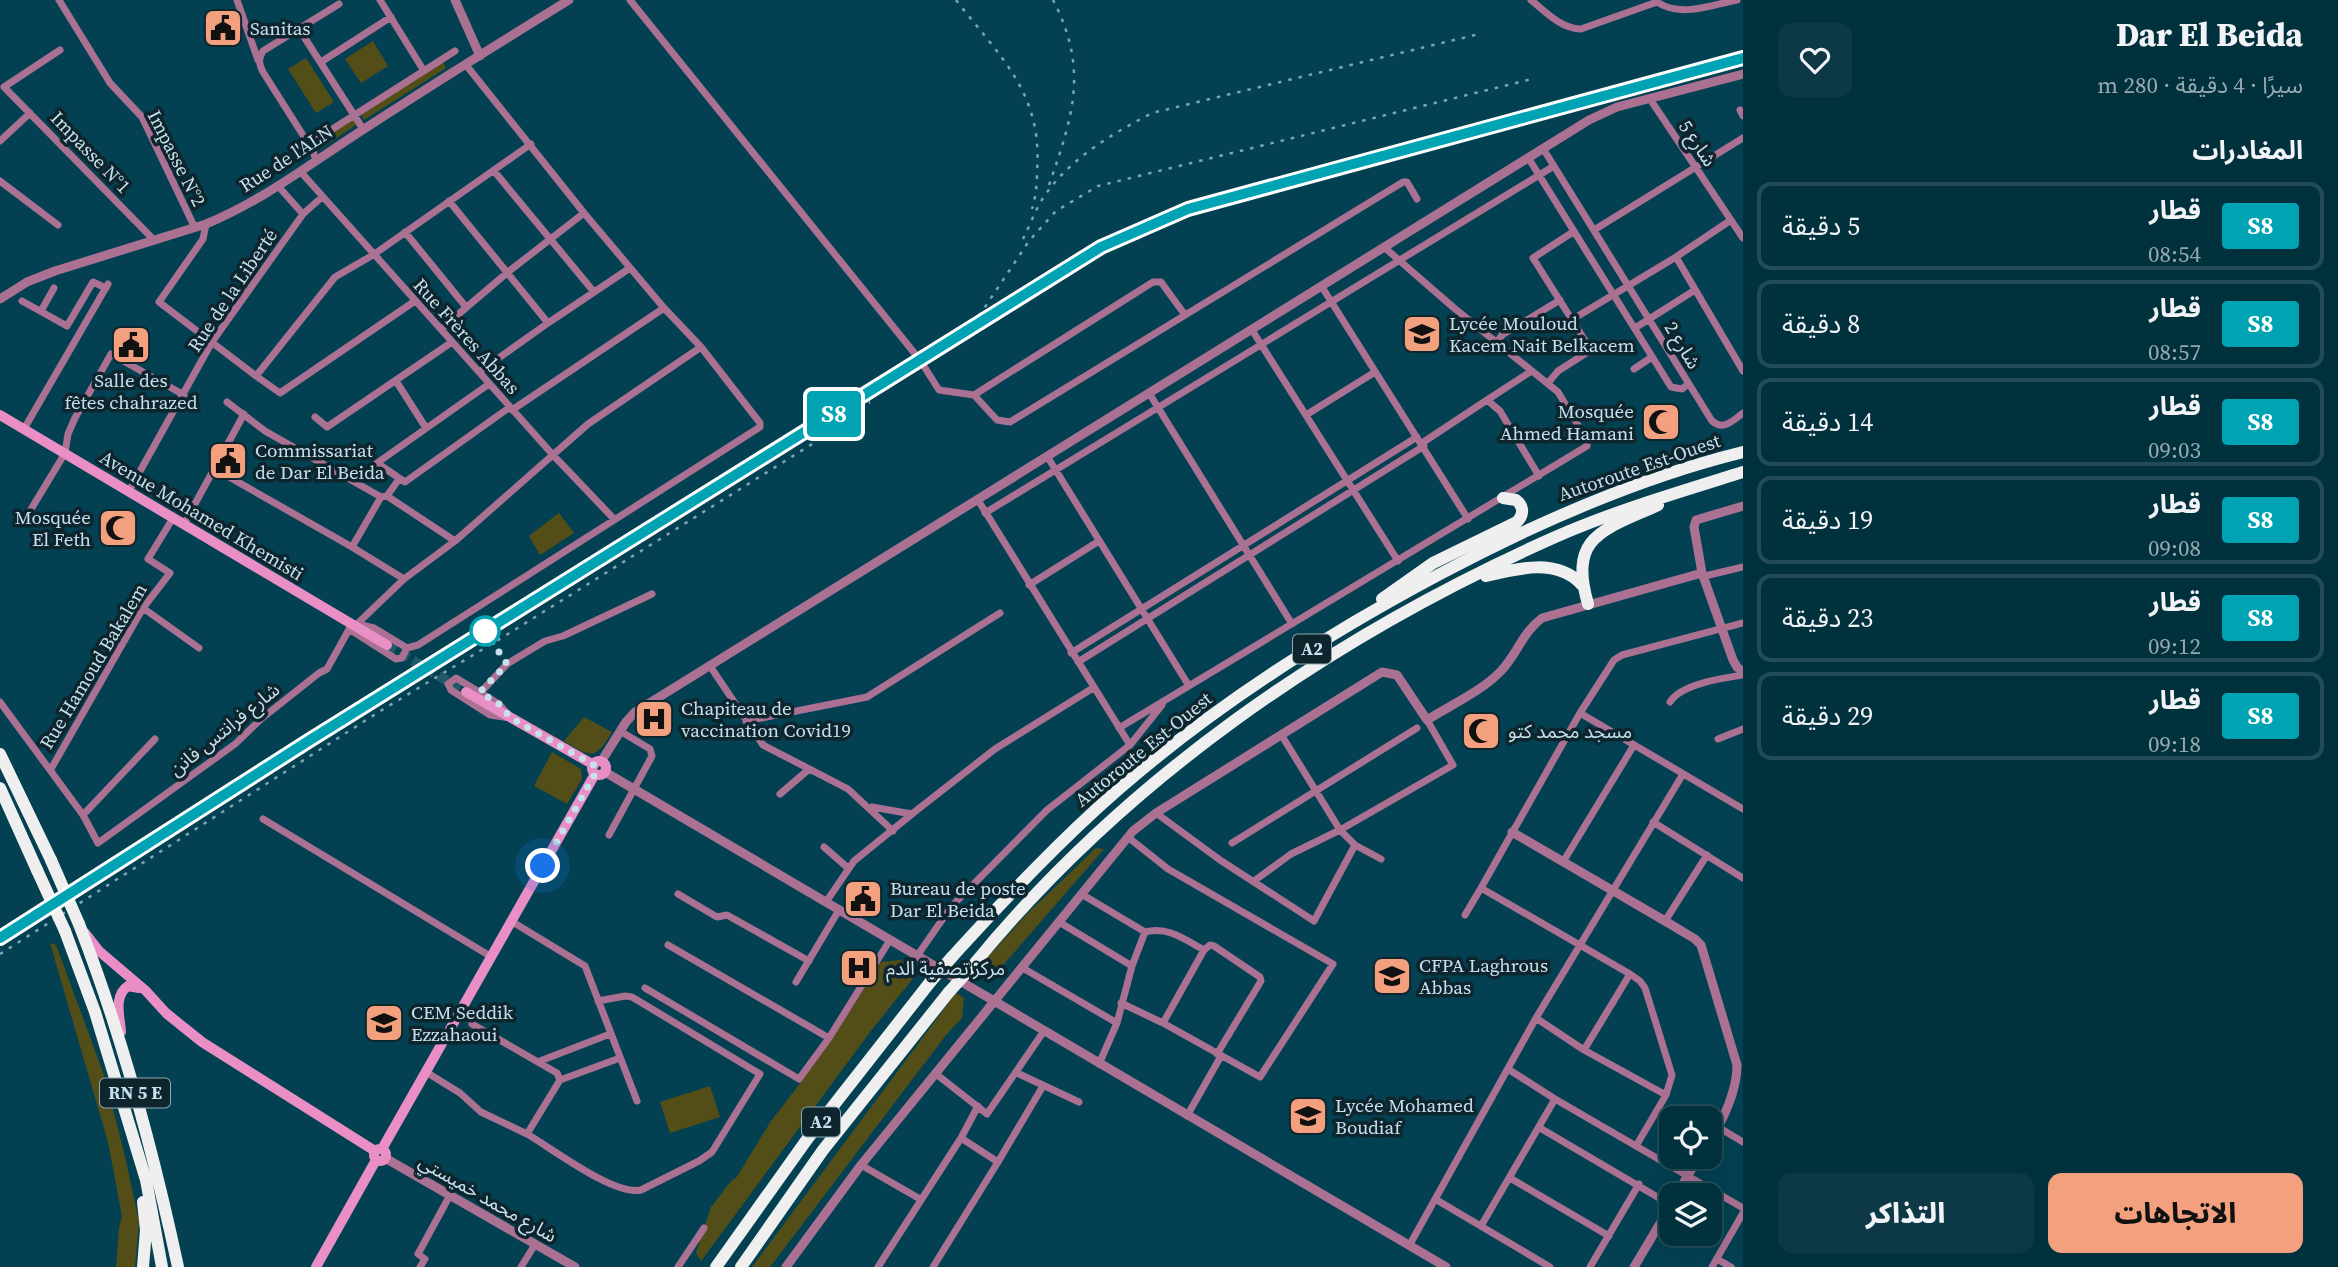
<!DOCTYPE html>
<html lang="ar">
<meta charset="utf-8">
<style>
:root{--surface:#02313e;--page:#0c3945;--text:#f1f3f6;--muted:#96a9b0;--line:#234c58;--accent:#f2a07e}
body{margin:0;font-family:"Source Serif 4","Noto Sans Arabic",serif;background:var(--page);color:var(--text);direction:rtl;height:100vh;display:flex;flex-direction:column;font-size:26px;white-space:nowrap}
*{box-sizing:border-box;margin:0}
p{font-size:23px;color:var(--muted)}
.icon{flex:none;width:38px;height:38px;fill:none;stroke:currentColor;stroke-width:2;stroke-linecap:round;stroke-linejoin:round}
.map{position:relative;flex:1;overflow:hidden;direction:ltr}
.side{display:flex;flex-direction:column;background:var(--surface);width:595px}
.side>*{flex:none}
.badge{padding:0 14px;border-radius:5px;font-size:24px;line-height:46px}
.fabs{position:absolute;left:1659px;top:1106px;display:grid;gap:14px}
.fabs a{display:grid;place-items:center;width:63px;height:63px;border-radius:14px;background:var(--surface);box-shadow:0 7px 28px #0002,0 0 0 2px var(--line);font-size:35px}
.you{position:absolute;width:35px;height:35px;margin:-18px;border:5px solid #fff;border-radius:50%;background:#1a73e8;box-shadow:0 0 0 10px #1a73e833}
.map>.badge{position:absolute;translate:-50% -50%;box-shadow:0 0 0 4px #fff}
h2{padding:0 35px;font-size:26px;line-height:63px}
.round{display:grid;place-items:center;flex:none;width:74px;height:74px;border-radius:14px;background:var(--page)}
.headline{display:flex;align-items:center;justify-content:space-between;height:119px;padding:0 35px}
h1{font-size:33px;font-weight:800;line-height:52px}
.action{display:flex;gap:14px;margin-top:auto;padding:14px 35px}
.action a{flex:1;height:80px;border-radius:14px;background:var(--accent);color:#111;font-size:28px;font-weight:800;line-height:80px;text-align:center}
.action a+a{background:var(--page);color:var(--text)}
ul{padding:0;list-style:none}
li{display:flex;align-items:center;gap:21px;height:88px;margin:0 14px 10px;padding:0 21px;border:4px solid var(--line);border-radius:14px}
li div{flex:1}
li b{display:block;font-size:26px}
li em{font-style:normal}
li .badge{min-width:77px;font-weight:700;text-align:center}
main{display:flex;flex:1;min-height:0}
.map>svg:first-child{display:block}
.green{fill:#534e18}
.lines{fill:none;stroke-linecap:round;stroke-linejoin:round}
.secondary-tunnel{stroke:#205969;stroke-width:10;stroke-dasharray:10 5;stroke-linecap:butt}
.minor{stroke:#ab7193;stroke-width:7}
.tertiary{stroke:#ab7193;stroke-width:9}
.secondary{stroke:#ea8ec6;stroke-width:10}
.motorway{stroke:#efefef;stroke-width:12}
.rail{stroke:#7ca4b1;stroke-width:2.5;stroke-dasharray:3.5 7;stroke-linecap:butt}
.motorway-bridge{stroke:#efefef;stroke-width:12}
.line-casing{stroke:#fff;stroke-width:16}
.line{stroke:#00a3b4;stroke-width:10}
.walk{stroke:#c6e1eb;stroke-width:7;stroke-dasharray:0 12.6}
.stop-dot{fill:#fff;stroke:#00a3b4;stroke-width:3.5}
.labels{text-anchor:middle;stroke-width:7;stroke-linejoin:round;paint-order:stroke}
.shield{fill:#0e252d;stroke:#8fa9b2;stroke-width:2}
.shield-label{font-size:18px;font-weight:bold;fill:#c6e1eb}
.poi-label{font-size:19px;fill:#c6e1eb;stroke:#0e252d;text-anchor:start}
.street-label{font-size:19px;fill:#c6e1eb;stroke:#0e252d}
</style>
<main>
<section class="side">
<div class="headline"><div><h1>Dar El Beida</h1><p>سيرًا · 4 دقيقة · 280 m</p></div><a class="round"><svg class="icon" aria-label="heart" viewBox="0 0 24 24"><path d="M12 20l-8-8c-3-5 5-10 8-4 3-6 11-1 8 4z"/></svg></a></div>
<h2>المغادرات</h2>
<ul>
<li><span class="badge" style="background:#00a3b4;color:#fff">S8</span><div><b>قطار</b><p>08:54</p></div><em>5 دقيقة</em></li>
<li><span class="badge" style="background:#00a3b4;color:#fff">S8</span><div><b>قطار</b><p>08:57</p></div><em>8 دقيقة</em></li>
<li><span class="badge" style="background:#00a3b4;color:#fff">S8</span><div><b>قطار</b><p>09:03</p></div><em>14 دقيقة</em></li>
<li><span class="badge" style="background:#00a3b4;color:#fff">S8</span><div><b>قطار</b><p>09:08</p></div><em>19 دقيقة</em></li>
<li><span class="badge" style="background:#00a3b4;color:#fff">S8</span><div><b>قطار</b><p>09:12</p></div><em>23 دقيقة</em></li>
<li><span class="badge" style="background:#00a3b4;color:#fff">S8</span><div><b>قطار</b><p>09:18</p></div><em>29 دقيقة</em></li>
</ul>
<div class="action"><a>الاتجاهات</a><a>التذاكر</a></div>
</section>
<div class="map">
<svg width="1743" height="1267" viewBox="0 0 1743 1267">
<rect width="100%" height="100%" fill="#034152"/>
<path class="green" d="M373 41 388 66 361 83 345 59Z
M306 58 334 102 316 113 288 69Z
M443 62 446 68 364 120 361 114Z
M353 119 356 125 318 150 314 144Z
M559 513 574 533 540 555 529 536Z
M584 717 612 732C595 761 591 757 564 741Z
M552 752 581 769 582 779 567 804 534 786Z
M1096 848 1104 849 998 971 983 975 975 971 1028 913Z
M50 943 56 945 104 1075 125 1156 139 1222 135 1267H116L119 1228 122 1216 108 1142Z
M900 960 919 971 870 1032 701 1261 696 1253 711 1207 732 1180 736 1178 771 1121 798 1086 881 962Z
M956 993 964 998 962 1018 946 1035 770 1267H752Z
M710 1086 720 1117 670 1133 660 1102Z"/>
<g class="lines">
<path class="secondary-tunnel" d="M387 645 466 692"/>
<path class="minor" d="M59 0 110 83 142 117 195 228
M237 0 258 60
M380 0 424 71
M630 0 920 360 939 390 974 395 997 420 1010 422 1403 182H1407L1417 199
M1531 0C1546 12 1560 28 1581 29L1657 2C1680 18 1712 5 1737 0
M299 29 363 129
M60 50 4 87 154 240
M321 62 391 17
M1650 99 1743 238
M1740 110 1743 116
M0 141 30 113
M309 144 455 51
M1544 150 1712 421C1724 431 1732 421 1743 413
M1529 159 1671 387 1682 389 1688 384
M316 160 313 151 263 72C259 64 258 59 263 51L339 4
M300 171 553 455 614 519
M494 171 594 292
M0 181 58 225
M449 201 548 323
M303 214 322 197
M206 224 203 239 159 302 256 376 335 277 373 255 531 144
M1594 230 1743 138
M405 232 466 307
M1676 257 1743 371
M1322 287 1468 519
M22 301 67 326 93 282 106 288
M41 311 54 288
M1573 319 1676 257 1731 220
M1635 328 1695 290
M441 329 508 272 584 213
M1252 330 1398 561
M1496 344 1502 335 1560 300
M1634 369 1652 357
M479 372 548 323 630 268
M256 376 280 393 415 301
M396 381 426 428
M1548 383 1558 371 1591 350 1533 258 1573 232
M489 384 377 463 405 482 510 407
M1149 393 1292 624
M974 395 1153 282H1161L1185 315
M1487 400 1530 372
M227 402 265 431 381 497 387 496 455 541 588 424 701 347
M512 410 664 308
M1306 415 1375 372
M315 417 327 427 452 342
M24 429 108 284
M1422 443 1487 400 1500 411 1539 476
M1047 456 1189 686
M215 469 352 547 404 579
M129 491 212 342 303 214 278 186
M387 496 399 479
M30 511 65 453 68 434 75 418 111 354 184 395
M985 513 1554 166
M184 524 244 414
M352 547 381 497
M1705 576 1743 567
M1029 585 1099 541
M143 608 199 648
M357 624 374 628 407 648 418 645 760 427V423L701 347 664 308 584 213 466 65
M357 624 404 579 455 541
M349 629 396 659 402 658 407 648
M1071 653 1417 437
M1078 662 1424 446
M710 666 763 745 848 789 893 831
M456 678 499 704 511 718 490 715 451 690 448 684Z
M480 693 507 664 545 641 563 636 652 594
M0 702 83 815 98 843 235 744 261 719 319 673 327 669 352 624
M1670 702C1681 684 1723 678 1743 675
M1580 713 1743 809
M746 721 867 697 1000 613
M1119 728 1587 446V440L1558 392 1454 308 1385 248
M1282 736 1340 830 1355 845 1381 859
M1718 739 1743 729
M1130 745 1162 705
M51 769 143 608 170 573 148 559 173 518
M780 794 808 770
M872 807 912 814
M1156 813 1220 860 1314 921 1355 845
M83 815 155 739
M263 819 490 956
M1653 822 1743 878
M609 835 652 756 650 749 620 731
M1232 843 1417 728
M824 847 848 868
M1563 862 1634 745
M1254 881 1291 854 1340 830 1453 765 1427 720
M678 894 717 917 727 915 809 961
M1083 895 1145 932
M826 902 854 861 917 810 995 749 1093 688
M1465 915 1481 888
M511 921 585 966 637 1101
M1665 921 1707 855
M1059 922 1132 966
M668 945 829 1038
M917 956 951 907 1047 810 1130 745 978 500
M1021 967 1117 1023 1099 1064
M796 982 839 910
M645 988 799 1079 829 1038 890 940
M1121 1003 1163 1023 1260 1077 1333 964 1168 869 1129 838
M1536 1018 1584 1050 1666 1095
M1117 1023 1132 966 1145 932C1168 926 1184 939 1204 950
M1163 1023 1204 950 1210 945 1214 946 1260 977 1261 981 1217 1054
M472 1024 557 1073 560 1080 527 1134C553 1149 614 1196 641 1190L699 1161 712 1152 760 1074 632 997 625 996 598 1001
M1584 1050 1630 974
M540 1061 610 1034
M1508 1069 1555 1099 1743 1208
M426 1072 460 1093 481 1112 527 1134
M1017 1073 1079 1102
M936 1074 987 1114 1044 1031
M560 1080 620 1058
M1187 1116 1221 1056
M1718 1127 1743 1142
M1540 1128 1671 1205
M961 1138 998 1162 1043 1086
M1636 1146 1666 1095 1672 1075 1645 988 1640 981 1630 974 1481 888 1580 713 1614 660 1622 655 1743 623
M861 1165 920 1199
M1510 1178 1609 1236
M1435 1199 1550 1267
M1481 1226 1555 1099
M1409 1246 1536 1018 1683 774
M1717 1259 1731 1267
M420 1267 425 1259 418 1254 449 1197
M521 1267 534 1246
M678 1267 704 1228
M878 1267 961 1138 978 1106
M933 1267 998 1162
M1590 1267 1639 1184
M1712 1267 1743 1213"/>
<path class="tertiary" d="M455 0 480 56
M0 299 27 282 55 271 206 224C262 201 310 164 361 131 430 86 499 43 569 0
M1743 506 1696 520 1694 527 1702 573 1733 660 1737 667 1743 672
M601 762 626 722 635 712 1589 120 1617 107 1743 74
M605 772 1446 1267
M1512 832 1665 921 1695 939 1701 945 1737 1065C1737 1090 1724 1119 1710 1140
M385 1158 575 1267
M1676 1195 1699 1157
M786 1267 861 1165 1133 831 1156 813 1382 672 1397 675 1427 720C1451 705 1482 691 1501 671 1517 654 1523 632 1542 618L1702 573
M1634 1267 1671 1205"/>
<path class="secondary" d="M0 415 387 645
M466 692 594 765
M592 768a7 7 0 1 1 14 0a7 7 0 1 1-14 0Z
M85 933 99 951 146 991 166 1013 202 1042 375 1151
M121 1032C120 1017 113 996 128 986L139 988
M374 1155a6 6 0 1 1 12 0a6 6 0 1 1-12 0Z
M382 1149 595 774
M316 1267 376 1160"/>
<path class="motorway" d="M1486 576C1518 568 1558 558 1582 585
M1382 599 1433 563 1517 522C1524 515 1524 506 1516 500L1503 498
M1588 604C1568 535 1604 530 1658 505
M0 754 51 860
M0 788 37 870
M79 924C122 1035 153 1150 178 1267
M65 931 95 1012 146 1180 162 1267
M952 957C1006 898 1060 840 1120 788 1217 704 1327 634 1440 574 1536 523 1637 478 1743 452
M970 969C1124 779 1331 637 1553 538 1614 511 1679 492 1743 472
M143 1202 146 1230 143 1267
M716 1267 808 1138 931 981
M741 1267 823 1150 949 992"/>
<path class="rail" d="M956 0C1000 57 1043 93 1037 171 1037 184 1036 196 1032 209
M1049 185C1073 116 1089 69 1053 0
M1023 239C1030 225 1036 208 1045 195 1072 157 1112 134 1152 113L1479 34
M971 323 981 313 1029 241 1056 211 1098 186 1532 79
M0 938 310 740 1101 247 1188 209 1743 58
M0 954 382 710 508 634 825 436 870 402"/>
<path class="motorway-bridge" d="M51 860 79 924
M37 870 65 931
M931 981 952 957
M949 992 970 969"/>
</g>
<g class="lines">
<g class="line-casing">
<path id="line" d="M0 938 310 740 1101 247 1188 209 1743 58"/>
</g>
<use href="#line" class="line"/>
<path class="walk" d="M485 631 507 664 480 692 499 704 511 718 594 765 593 769 595 774 543 866"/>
</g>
<defs>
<g id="civic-square" transform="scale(2.0125)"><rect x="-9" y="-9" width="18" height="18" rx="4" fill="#f2a07e" stroke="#0e252d"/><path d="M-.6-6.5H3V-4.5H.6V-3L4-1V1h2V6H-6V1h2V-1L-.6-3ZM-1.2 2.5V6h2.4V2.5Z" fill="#111"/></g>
<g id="school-square" transform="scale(2.0125)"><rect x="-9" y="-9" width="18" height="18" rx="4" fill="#f2a07e" stroke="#0e252d"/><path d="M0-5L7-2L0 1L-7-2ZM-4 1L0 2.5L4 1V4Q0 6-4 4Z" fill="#111"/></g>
<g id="mosque-square" transform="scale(2.0125)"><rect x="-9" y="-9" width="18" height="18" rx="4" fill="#f2a07e" stroke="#0e252d"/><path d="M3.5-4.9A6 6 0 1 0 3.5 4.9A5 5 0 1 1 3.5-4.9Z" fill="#111"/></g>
<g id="hospital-square" transform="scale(2.0125)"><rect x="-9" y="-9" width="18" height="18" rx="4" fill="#f2a07e" stroke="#0e252d"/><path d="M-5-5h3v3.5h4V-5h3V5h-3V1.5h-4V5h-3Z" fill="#111"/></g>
<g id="university-square" transform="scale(2.0125)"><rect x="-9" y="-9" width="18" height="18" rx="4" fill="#f2a07e" stroke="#0e252d"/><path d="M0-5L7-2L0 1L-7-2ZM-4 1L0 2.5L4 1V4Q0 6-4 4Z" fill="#111"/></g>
</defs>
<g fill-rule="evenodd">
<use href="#civic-square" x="223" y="28"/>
<use href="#school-square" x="1422" y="334"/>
<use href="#civic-square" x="131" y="345"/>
<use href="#mosque-square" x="1661" y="422"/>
<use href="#civic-square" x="228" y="461"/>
<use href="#mosque-square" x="118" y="528"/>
<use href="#hospital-square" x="654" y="719"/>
<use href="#mosque-square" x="1481" y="731"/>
<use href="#civic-square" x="863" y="899"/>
<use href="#hospital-square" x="859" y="968"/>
<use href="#university-square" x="1392" y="976"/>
<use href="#school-square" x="384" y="1023"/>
<use href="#school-square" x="1308" y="1116"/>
</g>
<circle class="stop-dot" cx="485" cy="631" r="14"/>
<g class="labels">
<g class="shield">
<rect x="1293" y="634.5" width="38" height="29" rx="5"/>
<rect x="100" y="1078.5" width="70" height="29" rx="5"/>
<rect x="802" y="1107.5" width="38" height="29" rx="5"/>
</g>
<g class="shield-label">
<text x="1312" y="655">A2</text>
<text x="135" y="1099">RN 5 E</text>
<text x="821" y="1128">A2</text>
</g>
<g class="poi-label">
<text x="250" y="35">Sanitas</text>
<text x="1449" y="330">Lycée Mouloud<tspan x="1449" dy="22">Kacem Nait Belkacem</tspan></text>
<text x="131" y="387" text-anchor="middle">Salle des<tspan x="131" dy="22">fêtes chahrazed</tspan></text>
<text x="1634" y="418" text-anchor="end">Mosquée<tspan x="1634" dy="22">Ahmed Hamani</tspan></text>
<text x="255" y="457">Commissariat<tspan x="255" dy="22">de Dar El Beida</tspan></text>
<text x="91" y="524" text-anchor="end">Mosquée<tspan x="91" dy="22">El Feth</tspan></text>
<text x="681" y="715">Chapiteau de<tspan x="681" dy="22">vaccination Covid19</tspan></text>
<text x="1508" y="738">مسجد محمد كتو</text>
<text x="890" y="895">Bureau de poste<tspan x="890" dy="22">Dar El Beida</tspan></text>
<text x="1419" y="972">CFPA Laghrous<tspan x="1419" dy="22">Abbas</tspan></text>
<text x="886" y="975">مركز تصفية الدم</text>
<text x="411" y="1019">CEM Seddik<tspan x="411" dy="22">Ezzahaoui</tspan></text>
<text x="1335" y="1112">Lycée Mohamed<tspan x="1335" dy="22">Boudiaf</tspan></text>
</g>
<g class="street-label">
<text transform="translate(1698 143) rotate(56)" y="7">شارع 5</text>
<text transform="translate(91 152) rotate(46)" y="7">Impasse N°1</text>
<text transform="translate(177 158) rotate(63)" y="7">Impasse N°2</text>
<text transform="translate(286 158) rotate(-33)" y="7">Rue de l'ALN</text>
<text transform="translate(232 290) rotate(-56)" y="7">Rue de la Liberté</text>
<text transform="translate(467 336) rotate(48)" y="7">Rue Frères Abbas</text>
<text transform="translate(1683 345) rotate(59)" y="7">شارع 2</text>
<text transform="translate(1639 467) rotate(-19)" y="7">Autoroute Est-Ouest</text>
<text transform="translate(202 515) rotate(31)" y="7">Avenue Mohamed Khemisti</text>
<text transform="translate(93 666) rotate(-59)" y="7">Rue Hamoud Bakalem</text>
<text transform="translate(224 729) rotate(-39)" y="7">شارع فرانتس فانن</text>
<text transform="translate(1143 749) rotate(-39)" y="7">Autoroute Est-Ouest</text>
<text transform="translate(488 1198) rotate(30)" y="7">شارع محمد خميستي</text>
</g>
</g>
</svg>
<div class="fabs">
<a><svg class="icon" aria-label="locate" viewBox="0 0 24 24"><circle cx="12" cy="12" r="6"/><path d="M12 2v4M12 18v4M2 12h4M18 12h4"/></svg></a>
<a><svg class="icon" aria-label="layers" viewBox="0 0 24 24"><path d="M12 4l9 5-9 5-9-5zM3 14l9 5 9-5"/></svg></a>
</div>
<div class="you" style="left:543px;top:866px"></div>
<b class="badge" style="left:834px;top:414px;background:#00a3b4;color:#fff">S8</b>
</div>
</main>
